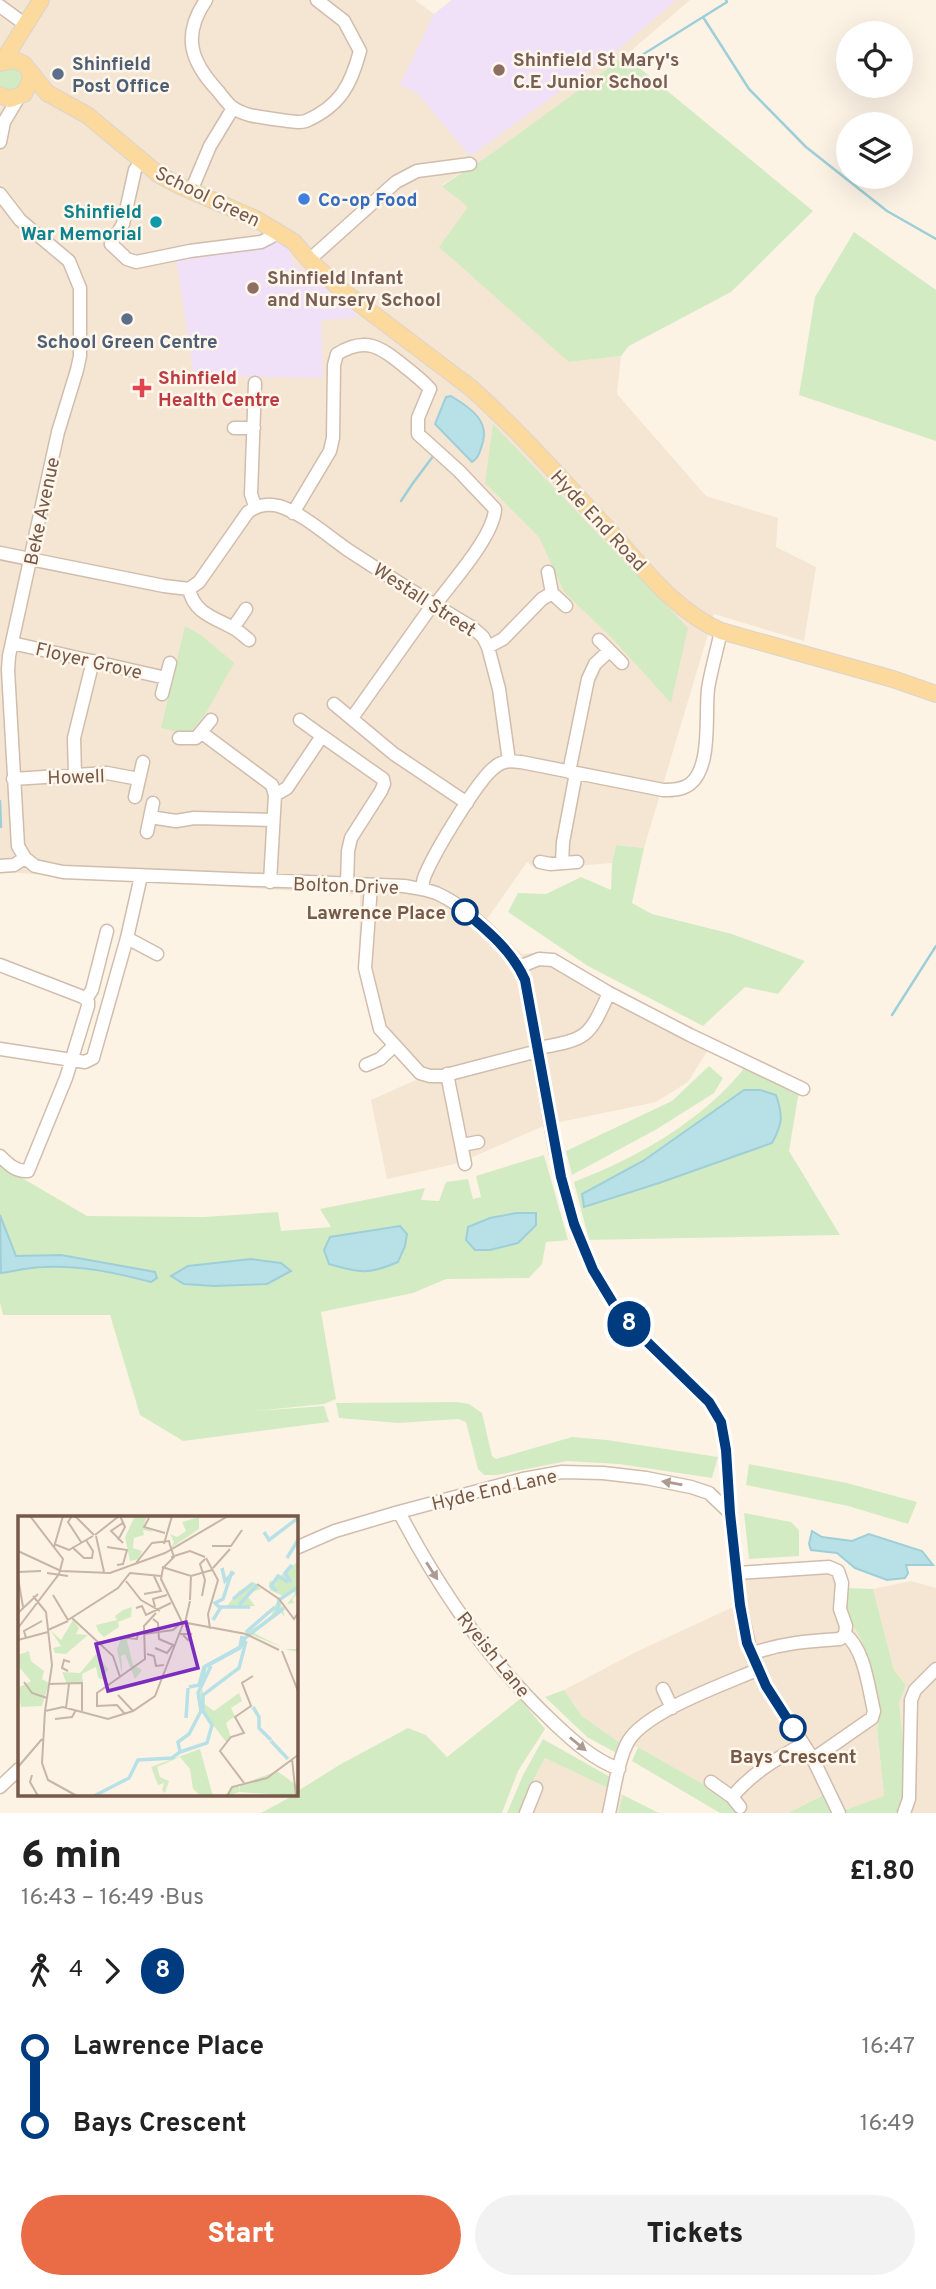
<!DOCTYPE html>
<meta charset="utf-8">
<style>
:root{--surface:#fff;--page:#f2f2f2;--text:#222;--muted:#767676;--accent:#e96c47}
body{margin:0;font-family:Overpass,sans-serif;background:var(--page);color:var(--text);height:100vh;display:flex;flex-direction:column;font-size:26px;white-space:nowrap}
*{box-sizing:border-box;margin:0}
p{font-size:23px;color:var(--muted)}
.icon{flex:none;width:38px;height:38px;fill:none;stroke:currentColor;stroke-width:2;stroke-linecap:round;stroke-linejoin:round}
.map{position:relative;height:1813px;overflow:hidden}
.side{display:flex;flex-direction:column;background:var(--surface);flex:1}
.side>*{flex:none}
.badge{padding:0 14px;border-radius:23px;font-size:24px;line-height:46px}
.controls{position:absolute;left:836px;top:21px;display:grid;gap:14px}
.controls a{display:grid;place-items:center;width:77px;height:77px;border-radius:50%;background:var(--surface);box-shadow:0 7px 28px #0002;font-size:35px}
.map>.badge{position:absolute;translate:-50% -50%;box-shadow:0 0 0 4px #fff}
.legs{display:flex;align-items:center;gap:10px;height:77px;padding:0 21px;font-size:23px}
.legs p{margin-inline-start:auto}
.headline{display:flex;align-items:center;justify-content:space-between;height:119px;padding:0 21px}
h1{font-size:38px;font-weight:800;line-height:52px}
.cta{display:flex;gap:14px;margin-top:auto;padding:14px 21px}
.cta a{flex:1;height:80px;border-radius:42px;background:var(--accent);color:#fff;font-size:28px;font-weight:800;line-height:80px;text-align:center}
.cta a+a{background:var(--page);color:var(--text)}
ul{padding:0 21px;list-style:none}
li{display:flex;align-items:center;gap:24px;height:77px;font-size:26px}
li i{display:grid;place-items:center;width:10px;height:100%;margin:0 9px;background:currentColor}
li i::after{content:'';width:18px;height:18px;margin:-9px;border:5px solid;border-radius:50%;background:var(--surface)}
li p{margin-inline-start:auto}
li:first-child i{background:linear-gradient(#0000 50%,currentColor 0)}
li:last-child i{background:linear-gradient(currentColor 50%,#0000 0)}
.map>svg:first-child{display:block}
.residential{fill:#f5e5d3}
.education{fill:#f0e1f9}
.green{fill:#d3ebc3}
.water{fill:#b8e0e7;stroke:#9ecfd9;stroke-width:2}
.lines{fill:none;stroke-linecap:round;stroke-linejoin:round}
.stream{stroke:#9ecfd9;stroke-width:2.5}
.minor-casing{stroke:#d1bdad;stroke-width:15}
.major-casing{stroke:#dbd4d0;stroke-width:18}
.minor{stroke:#fff;stroke-width:12}
.major{stroke:#fcd99c;stroke-width:16}
.oneway{fill:#ad9b92}
.line-1-casing{stroke:#fff;stroke-width:16}
.line-1{stroke:#003b80;stroke-width:10}
.education-dot{fill:#8d6e63;stroke:#fff7eb;stroke-width:2.5}
.service-dot{fill:#5c6f8a;stroke:#fff7eb;stroke-width:2.5}
.shop-dot{fill:#3f7fe0;stroke:#fff7eb;stroke-width:2.5}
.culture-dot{fill:#0f9aa8;stroke:#fff7eb;stroke-width:2.5}
.health-dot{fill:#e0444e;stroke:#fff7eb;stroke-width:2.5}
.stop-1-dot{fill:#fff;stroke:#003b80;stroke-width:3.5}
.labels{text-anchor:middle;stroke-width:5;stroke-linejoin:round;paint-order:stroke}
.education-label{font-size:19px;font-weight:bold;fill:#785e54;stroke:#fff7eb;text-anchor:start}
.service-label{font-size:19px;font-weight:bold;fill:#4e5e75;stroke:#fff7eb;text-anchor:start}
.street-label{font-size:19px;fill:#765949;stroke:#fff7eb}
.shop-label{font-size:19px;font-weight:bold;fill:#366cbe;stroke:#fff7eb;text-anchor:start}
.culture-label{font-size:19px;font-weight:bold;fill:#0d838f;stroke:#fff7eb;text-anchor:end}
.health-label{font-size:19px;font-weight:bold;fill:#be3a42;stroke:#fff7eb;text-anchor:start}
.stop-label{font-size:19px;font-weight:bold;fill:#765949;stroke:#fff7eb;text-anchor:end}
.inset-river{fill:none;stroke:#b8e0e7;stroke-width:3.5}
.inset-road{fill:none;stroke:#c7b5a7;stroke-width:2}
.view{fill:#7b2cbf;fill-opacity:0.15;stroke:#7b2cbf;stroke-width:3.5}
.inset-edge{fill:none;stroke:#765949;stroke-width:3.5}
</style>
<div class="map">
<svg width="936" height="1813" viewBox="0 0 936 1813">
<rect width="100%" height="100%" fill="#fdf3e5"/>
<path class="residential" d="M0 0H415L434 14 452 0H690L625 56 495 151 442 185 468 207 569 362 621 356 617 394 706 496 778 518 776 547 816 567 804 641 714 614 644 848 616 845 612 863 536 869 527 862 487 919 522 954 547 952 714 1040 688 1082 656 1102 546 1125 459 1163 387 1179 371 1100 416 1080 375 1033 359 969 360 895 0 872Z
M827 1563 844 1568 851 1622 861 1639 880 1712 877 1729 884 1797 835 1813H832L822 1795 788 1813H738L729 1799 638 1747 623 1745 582 1716 564 1690 636 1652 733 1607 728 1566Z
M911 1581 936 1588V1813H898L902 1801 904 1749 899 1703 906 1685 894 1670 873 1589Z
M545 1758 623 1795 618 1813H521L533 1781Z"/>
<path class="education" d="M452 0H676L620 48 470 156 417 93 400 85 434 14Z
M275 242 287 245 293 263 356 313 355 318 321 320 323 378 194 375 176 258Z"/>
<path class="green" d="M625 56 813 211 731 292 629 346 621 356 569 362 439 247 468 207 442 186 495 151Z
M7 65 24 72 20 92 0 90V69Z
M854 232 936 290V441L799 395 815 297Z
M493 424 688 628 671 703 609 635 564 592 539 537 485 483Z
M185 626 201 635 234 663 206 713 188 735 161 728Z
M616 845 644 848 632 903 652 914 732 934 805 961 778 994 745 987 703 1026 588 966 508 912 518 893 546 894 581 877 611 890 612 863Z
M747 1065 799 1091 789 1151 840 1235 589 1240 574 1182C637 1158 704 1120 747 1065Z
M709 1066 723 1078 714 1093 657 1129 572 1175 566 1151 672 1101Z
M544 1155 568 1240 546 1242 542 1264 529 1278 446 1279 413 1293 321 1312 336 1399 324 1404 255 1411 324 1406 329 1422 183 1441 140 1415 110 1315H3L0 1303V1165L87 1216 204 1217 278 1212 281 1231 331 1227 320 1209 425 1188 421 1200 439 1201 446 1182 468 1179 473 1199 481 1197 476 1176Z
M457 1402 469 1404 482 1413 492 1456 496 1459 572 1437 607 1440 718 1457 712 1478 619 1464 567 1461 497 1475H484L478 1469 466 1422 458 1419 398 1423 339 1418 336 1403Z
M749 1464 847 1483 917 1502 908 1524 848 1506 746 1485Z
M744 1513 791 1522 799 1530V1556L749 1559Z
M846 1588 873 1589 894 1670 906 1685 899 1703 904 1749 902 1801 898 1813H846L845 1810 884 1796 877 1729 880 1712 861 1639 851 1622 845 1605Z
M564 1690 582 1716 623 1745 620 1755 587 1737 545 1697Z
M520 1699 545 1729 518 1771 502 1813H261L296 1794V1792L341 1764 408 1728 426 1735 447 1757Z
M543 1739 612 1778 610 1789 545 1758 533 1781 521 1813H507L523 1775Z
M638 1747 729 1799 738 1813H720L632 1761Z
M623 1795 659 1813H618Z
M823 1795 832 1813H788Z"/>
<path class="water" d="M451 396C471 408 492 422 481 448 479 454 478 458 472 462L435 424 446 397Z
M744 1090H760L776 1095C783 1116 783 1123 772 1143L659 1183 584 1207 582 1194 643 1161Z
M516 1213H536V1225L518 1243 490 1250H475L466 1240 468 1227 490 1218Z
M0 1215 16 1256 61 1255 155 1272 157 1278 151 1282C116 1273 81 1265 44 1267 30 1267 15 1271 1 1273Z
M400 1226 407 1234 405 1246 398 1262C368 1275 360 1273 329 1264L324 1250 330 1237Z
M251 1259 281 1263 291 1271 267 1284 214 1286 184 1284 171 1276 188 1266Z
M812 1531 822 1537 852 1541 869 1534 922 1551 933 1565H906L908 1573 905 1578 887 1580 855 1568 837 1553 811 1550 809 1544Z"/>
<g class="lines">
<path class="stream" d="M703 17 749 89 806 147 887 211 936 239
M634 60 727 2 726 0
M401 501 413 483 434 455
M0 801 1 827
M892 1015 936 946"/>
<g class="minor-casing">
<path id="minor" d="M206 0C182 35 190 61 218 91 222 96 227 103 232 107 244 116 260 117 274 119 283 120 297 124 306 121 340 106 351 85 360 51L344 21 317 0
M0 6 26 25
M0 142 4 122 19 97
M141 161 135 170 123 224 111 244 127 259 136 262 190 251 261 242 271 237 276 230
M191 191 210 146 233 108
M0 194 20 220 69 261 80 288V356L77 370 58 432 9 656 8 670 18 846 25 858 35 866 63 872 404 886C415 888 426 889 436 893 468 907 512 949 525 980L556 1154
M309 260 396 182 417 171 470 164
M255 383 251 494 255 506
M234 428H254
M293 513 330 451 333 438 334 365 337 354C366 336 380 347 404 366 413 373 422 380 430 389L418 418V434L459 471 495 509C494 536 451 583 435 605
M0 553 164 586 189 589 199 582 248 512C257 505 267 503 279 506 304 514 326 535 348 550 389 577 431 603 473 628L483 637 488 647 499 689 509 761
M548 572 552 593 566 606
M189 589C194 614 216 618 235 629 240 632 244 636 249 640
M233 628 246 609
M599 640 622 663
M12 643 166 678
M488 647 503 639 542 599 552 593
M162 694 170 663
M334 704 394 754 467 803
M352 718 433 604
M300 720 322 736
M202 733 272 785 275 795 270 882
M179 738H196L211 720
M569 772 588 679 595 664 609 651
M75 775 74 738 93 661
M13 779 107 773 139 779
M275 795 287 788 322 736 383 779 384 784 381 791 351 838 348 851 347 885
M135 797 143 762
M150 817 176 821 194 818 273 820
M147 832 153 803
M540 862 550 864 577 862
M562 863 563 842 576 773
M0 866 14 865 25 858
M141 876 127 938 157 954
M371 886 365 968 380 1029 420 1073 430 1076H442L538 1051
M422 889C423 883 423 878 426 873 435 852 478 779 495 767 503 760 511 761 521 762L663 790C672 790 682 790 690 784 712 767 705 715 708 689 711 670 717 650 721 631
M0 965 83 997 88 1001V1006L66 1078 28 1171C16 1172 8 1164 0 1156
M519 967 539 959 553 960 609 993 690 1035 803 1089
M86 999 92 990 107 931
M538 1048C587 1039 588 1039 609 993
M0 1049 85 1062 93 1058 127 938
M366 1065 380 1059 394 1046
M447 1074 465 1164
M462 1145 478 1142
M399 1512C439 1589 490 1663 554 1723 573 1741 594 1760 619 1769
M296 1548 335 1531 399 1512 523 1479 562 1472 603 1473 646 1478 691 1487 709 1493 730 1513 740 1605 751 1654 766 1686 813 1759 839 1813
M737 1573 829 1567 838 1571 842 1583 840 1609 846 1626 845 1634 840 1639C808 1641 781 1643 751 1654
M663 1689 672 1708
M813 1759 872 1718 874 1711C868 1686 865 1650 845 1634
M711 1782 732 1797 740 1807
M0 1787 19 1769
M732 1797C752 1773 776 1759 803 1744
M526 1813 536 1788
M609 1813C614 1792 618 1758 629 1740 648 1711 724 1684 757 1670
M904 1813 909 1799 911 1700 915 1690 936 1669"/>
</g>
<g class="major-casing">
<path id="major" d="M3 61 41 0
M0 63 14 60 24 64 47 93 87 115 158 174 180 186 256 219 294 242 309 260 344 292 471 388C519 431 562 480 606 527 641 565 673 610 721 631L893 679 936 694
M0 95 10 99 24 94 30 81V75"/>
</g>
<use href="#minor" class="minor"/>
<use href="#major" class="major"/>
</g>
<defs><path id="oneway-solid" d="M-6-.8H1V-3.2L6.5 0L1 3.2V.8H-6Z" transform="scale(1.75)"/></defs>
<g class="oneway">
<use href="#oneway-solid" transform="translate(672 1483) rotate(-170)"/>
<use href="#oneway-solid" transform="translate(432 1571) rotate(57)"/>
<use href="#oneway-solid" transform="translate(578 1744) rotate(39)"/>
</g>
<g class="lines">
<g class="line-1-casing">
<path id="line-1" d="M465 912C488 931 513 952 525 980L561 1177 574 1224 593 1270 616 1308 637 1332 709 1402 721 1422 726 1450 730 1513 740 1605 747 1643 766 1686 793 1728"/>
</g>
<use href="#line-1" class="line-1"/>
</g>
<g class="education-dot">
<circle cx="499" cy="70" r="7"/>
<circle cx="253" cy="288" r="7"/>
</g>
<g class="service-dot">
<circle cx="58" cy="74" r="7"/>
<circle cx="127" cy="319" r="7"/>
</g>
<circle class="shop-dot" cx="304" cy="199" r="7"/>
<circle class="culture-dot" cx="156" cy="222" r="7"/>
<path class="health-dot" d="M138.5 377.5h7v7h7v7h-7v7h-7v-7h-7v-7h7z"/>
<g class="stop-1-dot">
<circle cx="465" cy="912" r="12"/>
<circle cx="793" cy="1728" r="12"/>
</g>
<g class="labels">
<g class="education-label">
<text x="513" y="66">Shinfield St Mary's<tspan x="513" dy="22">C.E Junior School</tspan></text>
<text x="267" y="284">Shinfield Infant<tspan x="267" dy="22">and Nursery School</tspan></text>
</g>
<g class="service-label">
<text x="72" y="70">Shinfield<tspan x="72" dy="22">Post Office</tspan></text>
<text x="127" y="348" text-anchor="middle">School Green Centre</text>
</g>
<g class="street-label">
<text transform="translate(208 196) rotate(26)" y="7">School Green</text>
<text transform="translate(41 511) rotate(-78)" y="7">Beke Avenue</text>
<text transform="translate(599 520) rotate(47)" y="7">Hyde End Road</text>
<text transform="translate(425 599) rotate(33)" y="7">Westall Street</text>
<text transform="translate(89 660) rotate(13)" y="7">Floyer Grove</text>
<text transform="translate(76 776) rotate(-2)" y="7">Howell</text>
<text transform="translate(346 885) rotate(2)" y="7">Bolton Drive</text>
<text transform="translate(494 1489) rotate(-13)" y="7">Hyde End Lane</text>
<text transform="translate(494 1654) rotate(51)" y="7">Ryeish Lane</text>
</g>
<g class="shop-label">
<text x="318" y="206">Co-op Food</text>
</g>
<g class="culture-label">
<text x="142" y="218">Shinfield<tspan x="142" dy="22">War Memorial</tspan></text>
</g>
<g class="health-label">
<text x="158" y="384">Shinfield<tspan x="158" dy="22">Health Centre</tspan></text>
</g>
<g class="stop-label">
<text x="446" y="919">Lawrence Place</text>
<text x="793" y="1763" text-anchor="middle">Bays Crescent</text>
</g>
</g>
<g transform="translate(18 1516)">
<rect width="280" height="280" fill="#fdf3e5"/>
<path d="M117 0H129L126 9 135 16 125 14 126 19 116 22 115 32 124 35 121 43 112 45 107 21ZM181 1V13L153 32 156 26 152 18 159 21 168 15 164 6ZM280 45V77L274 83 276 87 269 88 277 78 276 73 262 85 267 101 263 97 236 117 267 133H278L280 124V136L270 134 227 116 252 104 257 89 265 80 252 74 251 67 253 64 254 67ZM236 66 243 73 228 78 237 90 208 91 221 75ZM114 91 113 101 100 106 101 111 86 121 80 115 78 109 99 104 97 100 105 94ZM55 104 61 112 58 118 70 119 48 138 37 137 35 132 43 130 32 114 43 124ZM112 118 109 125 115 149 124 154 117 163 107 138 103 140 104 147V159L99 133 103 122ZM11 135 13 145 26 155 24 163 31 167 24 190 3 191 0 172 13 165 0 150V139ZM78 138 90 153 87 158 83 154 86 164 80 162 78 151 64 158 65 166 49 168 44 156 62 157ZM185 173V187L196 195 221 177 224 185 213 192 217 200 208 207 213 221 208 226 196 210 193 216V205L184 194 181 178ZM182 233 195 280H183L175 273 172 253 162 241 139 251 142 261 151 265 147 277 144 274 146 267 140 269 133 251ZM259 255 280 270V280L221 276 210 280 212 273 221 269V276L222 269Z" fill="#d3ebc3"/>
<path class="inset-river" d="M246 16 251 24 280 2M269 42 280 24M204 52 207 65 216 56M273 66 267 57 274 49M259 75 253 70 260 60 270 66M215 83 235 67M221 89 239 69M201 91 197 87 205 83 214 55M259 97 261 84 280 71M195 104 203 91H232M228 116 257 91M184 164 187 151 222 132 227 122 266 92M171 171 181 169 186 151 222 131 224 120M235 191 241 201V212L253 224M168 202 170 172M253 225 270 243M162 236 189 227 194 209 185 195V179L221 152 228 125M76 280 111 262 120 244 154 242 162 236 160 226 171 218 183 195 180 177 193 150"/>
<path class="inset-road" d="M54 0 50 6 63 26M57 0 76 19M131 2 126 11 147 17M77 19 101 0M78 20 86 56M100 24 107 11 102 0M105 27 93 15 106 6M36 28 51 34 75 20M146 28 154 0M152 29 156 41 145 52 143 63 164 106 228 118 261 134M194 30H213L224 14M36 31 45 0M54 31 66 42H74L75 35 68 24M89 31 109 34 105 48 99 49M0 35 43 55 92 57 147 37 210 0M153 41 172 35 187 41M188 42 200 64 190 98 192 113M118 47 134 27 151 25 152 29M144 51 173 60 194 54M195 52 212 33M0 56 23 55M29 57 50 60M0 62 5 91M108 65 123 84 142 95M239 68 261 83 276 103 280 97M126 78 143 75 136 60M35 79 50 104M15 80 28 96 34 149 27 195M184 80 187 64 182 48 187 43M172 84 173 60M137 91 135 83 149 79M118 92 124 90 128 99 153 87M0 97 20 78M54 102 95 140 102 161M135 103 140 107 141 123 155 129 149 137 137 132M50 104 100 72 112 57 143 60M167 107 172 85M0 112 41 58 45 43 12 0M30 114 50 105M116 117 110 122 119 123 120 116M126 118 155 114 163 107M162 118H173L170 124 165 119M8 122 6 115 24 105M0 124 30 116M264 135 280 175M129 138 136 140 138 150 146 149M50 155 44 152 46 144 52 146M6 166 14 177 29 182M31 168 64 167V195M100 179 115 195M48 192 51 168M107 198 99 189 79 190V177L127 143 126 110 138 97M37 203 54 201 58 194M274 243 278 280M0 251 24 223M14 259 12 266 20 280M226 267 202 235 213 221 226 217 217 201 233 190 224 167 235 160M59 280 30 264 24 247 27 195 45 191 90 203 115 195 137 180 165 108M209 280 214 271 249 262 280 239"/>
<path class="view" d="M168 106 180 152 90 175 78 128Z"/>
<rect width="280" height="280" class="inset-edge"/>
</g>
</svg>
<div class="controls">
<a><svg class="icon" aria-label="locate" viewBox="0 0 24 24"><circle cx="12" cy="12" r="6"/><path d="M12 2v4M12 18v4M2 12h4M18 12h4"/></svg></a>
<a><svg class="icon" aria-label="layers" viewBox="0 0 24 24"><path d="M12 4l9 5-9 5-9-5zM3 14l9 5 9-5"/></svg></a>
</div>
<b class="badge" style="left:629px;top:1324px;background:#003b80;color:#fff">8</b>
</div>
<section class="side">
<div class="headline"><div><h1>6 min</h1><p>16:43 – 16:49 · Bus</p></div><b>£1.80</b></div>
<div class="legs"><svg class="icon" aria-label="walk" viewBox="0 0 24 24"><circle cx="13" cy="4" r="2"/><path d="M13 8l-2 6 4 7M11 14l-3 7M7 12l3-4h3l4 4"/></svg>4<svg class="icon" aria-label="forward" viewBox="0 0 24 24"><path d="M9 5l7 7-7 7"/></svg><b class="badge" style="background:#003b80;color:#fff">8</b></div>
<ul>
<li><i style="color:#003b80"></i><b>Lawrence Place</b><p>16:47</p></li>
<li><i style="color:#003b80"></i><b>Bays Crescent</b><p>16:49</p></li>
</ul>
<div class="cta"><a>Start</a><a>Tickets</a></div>
</section>
